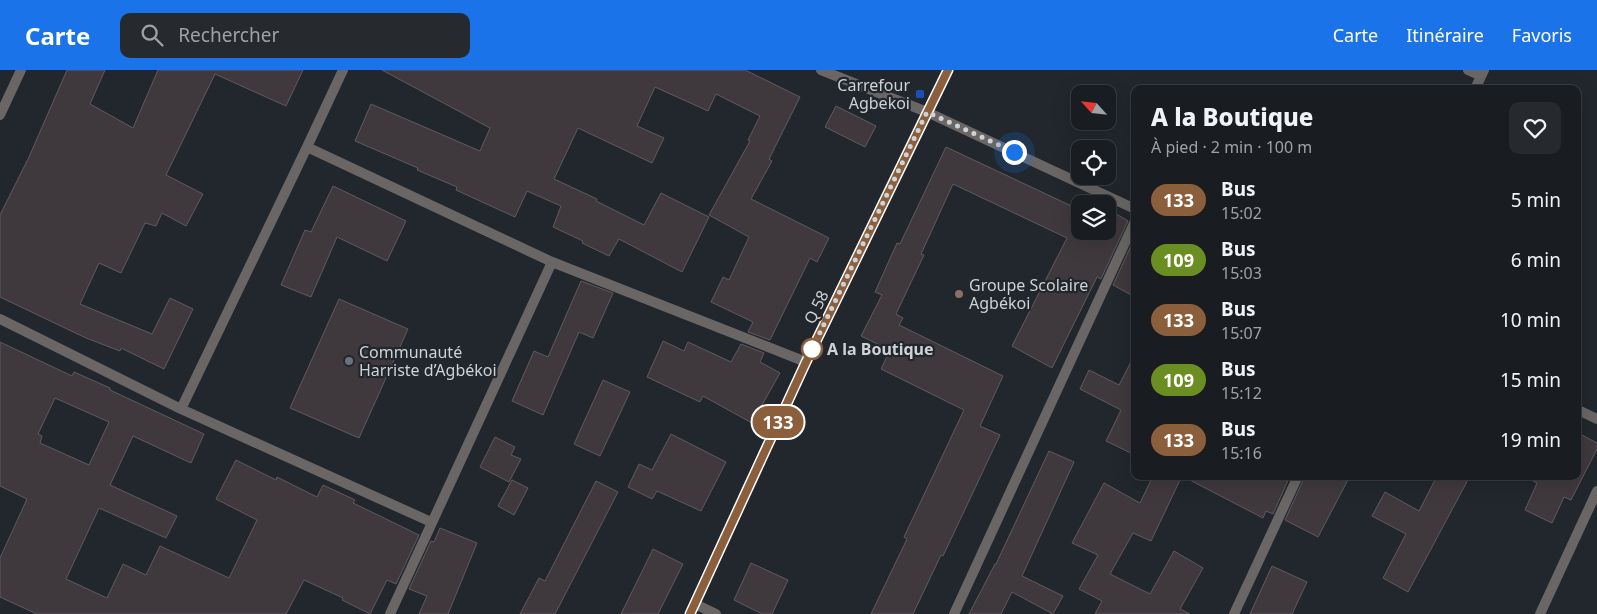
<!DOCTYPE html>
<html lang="fr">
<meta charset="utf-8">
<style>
:root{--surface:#191d21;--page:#262a2e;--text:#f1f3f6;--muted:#9fa2a5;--line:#373b3f;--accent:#1a73e8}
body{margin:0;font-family:"Noto Sans",sans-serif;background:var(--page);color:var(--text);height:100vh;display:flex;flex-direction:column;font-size:19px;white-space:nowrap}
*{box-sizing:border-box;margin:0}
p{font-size:16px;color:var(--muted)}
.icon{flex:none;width:28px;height:28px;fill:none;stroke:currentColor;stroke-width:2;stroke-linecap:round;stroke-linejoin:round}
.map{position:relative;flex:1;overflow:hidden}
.side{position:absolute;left:1131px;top:15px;width:450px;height:395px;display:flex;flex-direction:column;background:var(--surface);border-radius:10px;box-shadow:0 5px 20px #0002,0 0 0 1px var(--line)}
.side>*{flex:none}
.badge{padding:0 10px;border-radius:16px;font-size:18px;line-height:32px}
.needle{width:32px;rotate:297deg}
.fabs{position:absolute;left:1071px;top:15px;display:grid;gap:10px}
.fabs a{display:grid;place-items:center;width:45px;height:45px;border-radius:10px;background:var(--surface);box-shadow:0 5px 20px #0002,0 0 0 1px var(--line);font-size:25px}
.you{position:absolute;width:25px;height:25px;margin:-12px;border:4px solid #fff;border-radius:50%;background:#1a73e8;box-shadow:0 0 0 8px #1a73e833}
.map>.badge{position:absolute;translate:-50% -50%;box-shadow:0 0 0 2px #fff}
.round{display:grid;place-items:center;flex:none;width:52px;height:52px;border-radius:10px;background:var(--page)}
.head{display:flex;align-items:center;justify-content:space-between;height:85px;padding:0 20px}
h1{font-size:24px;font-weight:800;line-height:38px}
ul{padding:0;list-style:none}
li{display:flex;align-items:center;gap:15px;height:60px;padding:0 20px}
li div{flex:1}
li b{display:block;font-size:19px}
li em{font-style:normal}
li .badge{min-width:55px;font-weight:700;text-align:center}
header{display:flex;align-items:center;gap:30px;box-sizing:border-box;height:70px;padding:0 25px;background:var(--accent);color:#fff}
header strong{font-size:24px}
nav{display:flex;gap:28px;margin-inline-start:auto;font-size:18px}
.search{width:350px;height:45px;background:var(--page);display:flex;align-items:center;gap:12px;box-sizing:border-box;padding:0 18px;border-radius:10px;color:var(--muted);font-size:19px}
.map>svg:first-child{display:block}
.building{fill:#3f393e;stroke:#615a60;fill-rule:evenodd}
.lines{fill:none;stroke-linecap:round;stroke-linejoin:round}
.street{stroke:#6a6666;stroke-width:10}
.line-casing{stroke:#fff;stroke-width:11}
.line{stroke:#8b5e3c;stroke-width:8}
.walk{stroke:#ced2d5;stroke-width:5;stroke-dasharray:0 9}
.transit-dot{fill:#1a4fb4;stroke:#21272c;stroke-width:2}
.education-dot{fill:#8d6e63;stroke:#21272c;stroke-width:2}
.stop-dot{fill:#fff;stroke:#8b5e3c;stroke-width:2.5}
.worship-dot{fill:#6b7280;stroke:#21272c;stroke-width:2}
.labels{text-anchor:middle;stroke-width:4.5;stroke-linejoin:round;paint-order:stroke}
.poi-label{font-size:16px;fill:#ced2d5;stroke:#21272c;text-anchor:start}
.street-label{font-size:16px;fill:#ced2d5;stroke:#21272c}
.stop-label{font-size:16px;font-weight:bold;fill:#ced2d5;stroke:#21272c;text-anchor:start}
</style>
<header>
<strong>Carte</strong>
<div class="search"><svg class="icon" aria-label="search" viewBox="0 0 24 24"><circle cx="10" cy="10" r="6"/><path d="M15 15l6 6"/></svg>Rechercher</div>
<nav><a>Carte</a><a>Itinéraire</a><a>Favoris</a></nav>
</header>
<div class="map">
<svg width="1597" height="544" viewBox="0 0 1597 544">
<rect width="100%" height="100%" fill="#21272c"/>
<path class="building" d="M67 0H105L90 34 133 58 158 0H303L286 36 215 4 166 105 203 124 186 156 162 143 156 156 145 153 121 203 99 193 80 234 152 264 170 228 193 239 164 299 121 278 120 281 86 268 0 227V145L29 87Z
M382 0H745L800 27 769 89 772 91 751 129 829 168 817 192 810 188 770 270 748 262 753 252 711 232 723 207 729 210 749 167 709 145 750 71 748 70 760 46 716 24 708 41 655 17 637 56 664 68 652 93 578 58 554 109 597 129 596 131 644 155 661 123 709 147 682 202 619 169 609 186 582 173 583 171 553 157 561 136 527 121 515 147 456 120 457 117 417 100 418 98 355 71 371 34 480 81 490 58Z
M836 36 876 56 865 77 825 57Z
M946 77 1080 140V161H1108V139L1128 151 1101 209 1097 207 1052 298 1012 276 1067 168 953 114 921 184 924 185 896 244 903 248 899 255 1003 306 980 356 1000 365 943 486 941 485 913 544H871L907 469 904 467 964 340 881 299 890 280 861 266 882 225 875 222 897 173 900 174Z
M333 116 406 151 387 191 337 167 311 227 281 215 305 160 311 162Z
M1135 167V227L1113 215Z
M581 211 613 223 593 268 579 262 543 345 512 331 534 281 548 287Z
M339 229 408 259 359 368 290 338Z
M663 271 684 281 688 272 731 292 741 274 764 283 760 292 780 303 752 353 703 326 700 332 647 307Z
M0 272 72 306 74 302 110 318V320L204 364 191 393 133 366 110 415 177 446 166 468 99 438 66 509 107 528 123 494 146 505 160 476 229 508 257 450 216 429 236 390 276 410 277 407 317 427 323 415 355 430 353 433 419 465 396 514 387 510 370 544 342 530 343 528 304 510 286 544H37L0 527V488L27 429 0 416ZM55 328 109 352 89 395 40 373 42 366 38 364Z
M1135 284V385L1106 371 1121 340 1080 319 1089 300 1119 315Z
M603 310 630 322 600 386 574 374Z
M1578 363 1597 373V379L1571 430 1564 427 1552 453 1525 440 1537 413 1524 406H1578Z
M671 364 726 392 701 441 657 421 652 429 628 417 639 394 652 400Z
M495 367 515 377 511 385 521 389 509 412 480 397Z
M1049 381 1074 392 1022 506 1063 526 1053 544 1012 522 1001 544H969L995 494H996Z
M1153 406H1290L1273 444 1266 441 1263 448 1182 406 1151 471 1133 463 1110 504 1150 524 1174 481 1203 498 1180 539 1190 544H1095L1102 531 1079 519 1098 485 1072 473 1104 413 1140 433Z
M1305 406H1350L1318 467 1285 450Z
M1437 406H1470L1408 522 1383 508 1406 464 1372 446 1385 422 1419 441Z
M512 410 528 418 514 445 498 436Z
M596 411 618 422 555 544H520L539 508 545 511Z
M440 458 477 473 448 544H419L427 526 409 519 431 471 434 472Z
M653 479 683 494 658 544H621Z
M751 493 788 510 772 544H762L734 530Z
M1272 496 1307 512 1292 544H1250Z"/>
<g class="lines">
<path class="street" d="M821 0 927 42 1135 139
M1468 0 1481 6
M1475 19 1484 0
M0 45 21 0
M307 77 552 192 806 292
M0 249 181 339 431 452
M181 339 307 77 343 0
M1578 340 1597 349
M695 534 716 544
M390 544 552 192
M690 544 806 292 948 0
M954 544 1135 151
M1234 544 1298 406
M1540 544 1597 421"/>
</g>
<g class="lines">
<g class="line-casing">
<path id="line" d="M690 544 806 292 948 0"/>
</g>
<use href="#line" class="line"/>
<path class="walk" d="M812 279 927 42 1014 82"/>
</g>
<rect class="transit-dot" x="915" y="19" width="10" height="10" rx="2.5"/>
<circle class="education-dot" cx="959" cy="224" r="5"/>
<circle class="stop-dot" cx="812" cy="279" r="10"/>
<circle class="worship-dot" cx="349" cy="291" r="5"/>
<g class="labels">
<g class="poi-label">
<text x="910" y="21" text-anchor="end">Carrefour<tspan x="910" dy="18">Agbekoi</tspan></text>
<text x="969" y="221">Groupe Scolaire<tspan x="969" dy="18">Agbékoi</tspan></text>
<text x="359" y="288">Communauté<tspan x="359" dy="18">Harriste d’Agbékoi</tspan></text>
</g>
<g class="street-label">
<text transform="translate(816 237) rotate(-64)" y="6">Q 58</text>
</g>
<g class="stop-label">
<text x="827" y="285">A la Boutique</text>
</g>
</g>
</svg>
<div class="fabs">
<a><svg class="needle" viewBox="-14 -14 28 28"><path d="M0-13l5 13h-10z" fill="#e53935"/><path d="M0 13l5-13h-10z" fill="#9fa2a5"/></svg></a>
<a><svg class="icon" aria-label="locate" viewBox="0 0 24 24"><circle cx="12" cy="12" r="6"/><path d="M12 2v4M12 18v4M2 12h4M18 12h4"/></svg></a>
<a><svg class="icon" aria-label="layers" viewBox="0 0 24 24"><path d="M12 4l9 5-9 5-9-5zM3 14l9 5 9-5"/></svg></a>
</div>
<div class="you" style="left:1014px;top:82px"></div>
<b class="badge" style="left:778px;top:352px;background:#8b5e3c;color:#fff">133</b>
<section class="side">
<div class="head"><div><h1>A la Boutique</h1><p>À pied · 2 min · 100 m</p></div><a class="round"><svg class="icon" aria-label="heart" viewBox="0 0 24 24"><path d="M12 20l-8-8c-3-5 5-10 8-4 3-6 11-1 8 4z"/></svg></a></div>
<ul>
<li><span class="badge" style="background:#8b5e3c;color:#fff">133</span><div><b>Bus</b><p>15:02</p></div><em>5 min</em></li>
<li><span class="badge" style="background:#6b8e23;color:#fff">109</span><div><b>Bus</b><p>15:03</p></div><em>6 min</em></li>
<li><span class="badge" style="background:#8b5e3c;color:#fff">133</span><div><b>Bus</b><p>15:07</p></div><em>10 min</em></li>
<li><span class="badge" style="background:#6b8e23;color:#fff">109</span><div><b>Bus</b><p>15:12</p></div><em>15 min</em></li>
<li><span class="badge" style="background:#8b5e3c;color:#fff">133</span><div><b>Bus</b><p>15:16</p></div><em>19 min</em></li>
</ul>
</section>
</div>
